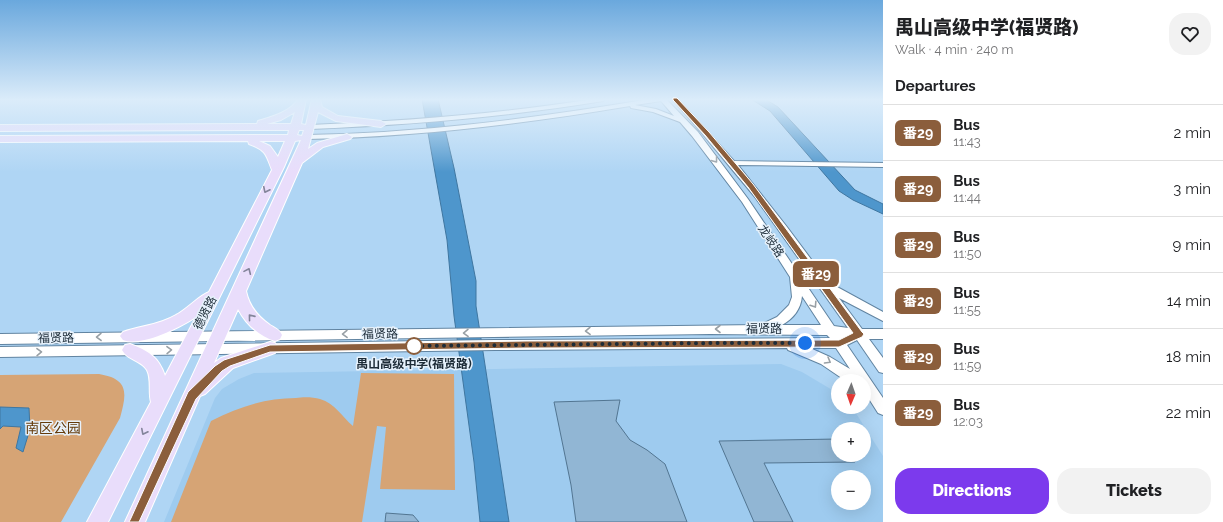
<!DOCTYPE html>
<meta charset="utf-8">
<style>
:root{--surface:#fff;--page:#f2f2f2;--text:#202124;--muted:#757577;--line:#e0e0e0;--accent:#7c3aed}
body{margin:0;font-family:Raleway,"Noto Sans SC",sans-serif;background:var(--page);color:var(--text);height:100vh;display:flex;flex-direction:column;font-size:15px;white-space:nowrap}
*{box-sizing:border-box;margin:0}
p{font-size:13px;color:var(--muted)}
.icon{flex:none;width:22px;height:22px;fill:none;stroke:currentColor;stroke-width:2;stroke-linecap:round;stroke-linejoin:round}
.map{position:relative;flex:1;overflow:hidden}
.side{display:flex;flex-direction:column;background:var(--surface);width:340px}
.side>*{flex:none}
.badge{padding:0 8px;border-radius:6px;font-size:14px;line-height:26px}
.needle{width:26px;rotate:182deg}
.controls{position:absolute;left:831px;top:374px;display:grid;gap:8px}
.controls a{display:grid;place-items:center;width:40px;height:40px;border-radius:50%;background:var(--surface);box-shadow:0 4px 16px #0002;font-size:20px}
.you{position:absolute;width:20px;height:20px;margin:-10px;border:3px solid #fff;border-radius:50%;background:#1a73e8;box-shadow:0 0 0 6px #1a73e833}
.map>.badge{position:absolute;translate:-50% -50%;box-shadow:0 0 0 2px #fff}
h2{padding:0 12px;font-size:15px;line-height:36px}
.round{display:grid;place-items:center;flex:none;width:42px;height:42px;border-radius:16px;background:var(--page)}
.overview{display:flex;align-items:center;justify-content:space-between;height:68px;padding:0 12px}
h1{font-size:19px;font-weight:800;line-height:30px}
.cta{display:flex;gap:8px;margin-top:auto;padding:8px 12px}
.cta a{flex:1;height:46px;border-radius:16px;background:var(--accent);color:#fff;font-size:16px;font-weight:800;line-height:46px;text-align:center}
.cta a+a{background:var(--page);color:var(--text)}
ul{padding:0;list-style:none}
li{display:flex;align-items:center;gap:12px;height:56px;padding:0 12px;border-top:1px solid var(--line)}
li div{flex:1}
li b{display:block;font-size:15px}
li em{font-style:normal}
li .badge{min-width:44px;font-weight:700;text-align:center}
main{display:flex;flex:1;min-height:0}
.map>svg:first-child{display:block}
.built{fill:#9ecbef;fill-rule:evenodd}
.green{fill:#d6a475}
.water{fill:#4e96cc;stroke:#3f76a0}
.building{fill:#91b6d4;stroke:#527591}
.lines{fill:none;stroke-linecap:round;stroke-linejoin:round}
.minor-casing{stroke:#6184a1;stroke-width:2}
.major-casing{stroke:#fff;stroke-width:2}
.minor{fill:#fff;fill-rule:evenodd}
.major{fill:#e9ddfb;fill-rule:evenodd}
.oneway{stroke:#99a0a5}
.oneway2{stroke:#83849a}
.line{fill:#8b5e3c;stroke:#fff}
.walk{stroke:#1d2c38;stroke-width:4;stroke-dasharray:0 7.2}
.stop-dot{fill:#fff;stroke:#8b5e3c;stroke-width:2}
.labels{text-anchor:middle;stroke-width:3;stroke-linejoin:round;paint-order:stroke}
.street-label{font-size:12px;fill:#1d2c38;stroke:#e7f2fc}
.stop-label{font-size:12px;font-weight:bold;fill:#1d2c38;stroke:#e7f2fc}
.near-park-label{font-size:14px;fill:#653b0b;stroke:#e7f2fc}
</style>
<main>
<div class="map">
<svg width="883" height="522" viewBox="0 0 883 522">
<rect width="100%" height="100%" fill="#afd5f4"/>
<path class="built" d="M781 364 802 372 834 391 838 394V407H852L883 456V522H164L215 398 222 389 239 379 254 373ZM838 429H864V455H838ZM838 477H864V503H838Z"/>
<path class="green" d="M361 373 454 374 455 490 380 489 386 427 377 426 362 522H171L211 421C239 407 265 398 296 398 303 397 313 397 320 399 335 403 342 417 353 426Z
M99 374C129 379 127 393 120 418L61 522H0V375Z"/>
<path class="water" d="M422 99H438L454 168 476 281V306L509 522H480L474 462 454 316 447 240Z
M751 99H765L778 107 855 190 883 204V214L853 200 839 191 770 111Z
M0 407 29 408 30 429 23 452 16 448 21 427 3 426 0 429Z"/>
<path class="building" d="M620 400 616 421 630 440 647 450 665 464 687 522H576L571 485 554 402Z
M838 439V455H855V462L764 463 793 522H754L719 441Z
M386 513 413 515 419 522H385Z"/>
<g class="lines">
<g class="minor-casing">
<path id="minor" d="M593 99H606L603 101C506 117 408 125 310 129L306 127 310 125C405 121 499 114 593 99Z
M650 99H666L698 132 748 199 834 326 848 328 755 197 701 132 672 99H678L734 161 883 163V167L738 165 787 227 828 282 883 312V321L839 298 862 329H883V339H869L883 358V373L879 372 857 340 847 345 883 398V415L878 413 864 391V381H846L821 364 788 350 787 348 495 350 0 357V347L495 340 830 338 827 335 710 334 0 344V334L760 325 777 317 789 305 792 297 790 277 742 202 692 136 680 122 653 112 631 108 630 106C523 124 416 137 307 139L303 137 307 135C423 133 536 118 650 99ZM661 101 674 116 656 109 635 105ZM802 296 821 325H782C793 319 801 309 802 296ZM810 348H836L850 369 830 357Z"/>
</g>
<g class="major-casing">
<path id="major" d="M298 99H306L301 124 306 125 312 99H320L322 107 338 116 381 121 386 124 381 127 336 121 318 112 308 149 317 143 344 135 347 134 352 137 350 139 323 147 302 163 246 291C249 306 257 316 270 325 275 328 280 330 282 335L280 339 275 341C259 336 246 324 238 309L214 363 221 358 270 342 275 343 278 348 275 353 233 368 205 394 200 396 145 522H125L301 140 295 141 284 167 234 268 108 522H87L151 402C148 392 152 380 147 370 141 360 127 360 122 350L125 345 130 344C147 350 159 357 165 376L196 317C179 328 142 347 123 340L120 336 123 332C142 325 157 326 176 315 186 310 200 295 209 292L272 170C266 154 266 150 249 144L248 141 0 142V136L288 135 289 130 0 131V125L257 124 258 121C271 117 291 112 298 99ZM295 112 291 124H267L281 120ZM299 130H304L302 136 297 135ZM259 141H285L278 157 270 146Z"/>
</g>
<use href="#minor" class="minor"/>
<use href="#major" class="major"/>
</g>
<defs><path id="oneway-chevron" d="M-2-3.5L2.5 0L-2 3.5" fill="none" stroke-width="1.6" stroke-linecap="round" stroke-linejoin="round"/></defs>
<g class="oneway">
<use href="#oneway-chevron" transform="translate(715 160) rotate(53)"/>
<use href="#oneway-chevron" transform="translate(814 305) rotate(57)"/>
<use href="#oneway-chevron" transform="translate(718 329) rotate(-180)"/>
<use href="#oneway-chevron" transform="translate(588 331) rotate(179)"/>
<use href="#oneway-chevron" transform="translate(466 333) rotate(179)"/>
<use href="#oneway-chevron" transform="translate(345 334) rotate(179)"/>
<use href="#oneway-chevron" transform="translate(99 337) rotate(179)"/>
<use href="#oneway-chevron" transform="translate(169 350) rotate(-1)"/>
<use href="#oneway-chevron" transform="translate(39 352) rotate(-1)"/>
<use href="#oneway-chevron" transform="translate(828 361) rotate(30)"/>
</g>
<g class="oneway2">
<use href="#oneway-chevron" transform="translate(266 190) rotate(116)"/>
<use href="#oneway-chevron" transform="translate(248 271) rotate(-66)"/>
<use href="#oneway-chevron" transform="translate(251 317) rotate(-129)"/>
<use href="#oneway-chevron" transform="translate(144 432) rotate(117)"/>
</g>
<linearGradient id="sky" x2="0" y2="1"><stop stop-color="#6aa8dd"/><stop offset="0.58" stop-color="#dbecfa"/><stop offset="1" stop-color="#dbecfa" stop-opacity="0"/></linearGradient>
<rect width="883" height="172" fill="url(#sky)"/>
<path class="line" d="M673 98H677L709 132 753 184 862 332 864 334 862 337 839 347 527 348 270 352 230 366 222 371 196 399 139 522H129L131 518 188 392 215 366 224 360 270 345 527 341 839 340 853 333 748 187 705 135 673 100Z"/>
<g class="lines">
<path class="walk" d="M414 346H411L717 343H805"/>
</g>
<circle class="stop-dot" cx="414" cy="346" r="8"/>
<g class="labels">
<g class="street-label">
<text transform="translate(771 241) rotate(56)" y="4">龙岐路</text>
<text transform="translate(205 313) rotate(-63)" y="4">德贤路</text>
<text x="764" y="333">福贤路</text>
<text transform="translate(380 334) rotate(-1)" y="4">福贤路</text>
<text transform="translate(56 338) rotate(-1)" y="4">福贤路</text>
</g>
<g class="stop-label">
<text x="414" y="368">禺山高级中学(福贤路)</text>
</g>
<g class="near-park-label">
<text x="53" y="433">南区公园</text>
</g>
</g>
</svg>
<div class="controls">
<a><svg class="needle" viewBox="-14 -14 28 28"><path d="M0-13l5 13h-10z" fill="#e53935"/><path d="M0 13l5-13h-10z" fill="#757577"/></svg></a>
<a>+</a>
<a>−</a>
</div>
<div class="you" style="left:805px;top:343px"></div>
<b class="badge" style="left:816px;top:274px;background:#8b5e3c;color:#fff">番29</b>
</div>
<section class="side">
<div class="overview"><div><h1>禺山高级中学(福贤路)</h1><p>Walk · 4 min · 240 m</p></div><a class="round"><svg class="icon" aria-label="heart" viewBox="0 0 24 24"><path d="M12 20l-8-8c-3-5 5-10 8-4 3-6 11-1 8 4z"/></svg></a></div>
<h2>Departures</h2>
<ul>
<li><span class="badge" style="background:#8b5e3c;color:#fff">番29</span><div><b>Bus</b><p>11:43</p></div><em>2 min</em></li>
<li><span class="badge" style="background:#8b5e3c;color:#fff">番29</span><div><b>Bus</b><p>11:44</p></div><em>3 min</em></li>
<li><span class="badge" style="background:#8b5e3c;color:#fff">番29</span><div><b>Bus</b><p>11:50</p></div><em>9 min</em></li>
<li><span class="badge" style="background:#8b5e3c;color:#fff">番29</span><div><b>Bus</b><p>11:55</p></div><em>14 min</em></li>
<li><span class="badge" style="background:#8b5e3c;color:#fff">番29</span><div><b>Bus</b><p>11:59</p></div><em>18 min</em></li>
<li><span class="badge" style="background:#8b5e3c;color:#fff">番29</span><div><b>Bus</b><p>12:03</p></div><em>22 min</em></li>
</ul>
<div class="cta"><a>Directions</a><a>Tickets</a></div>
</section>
</main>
